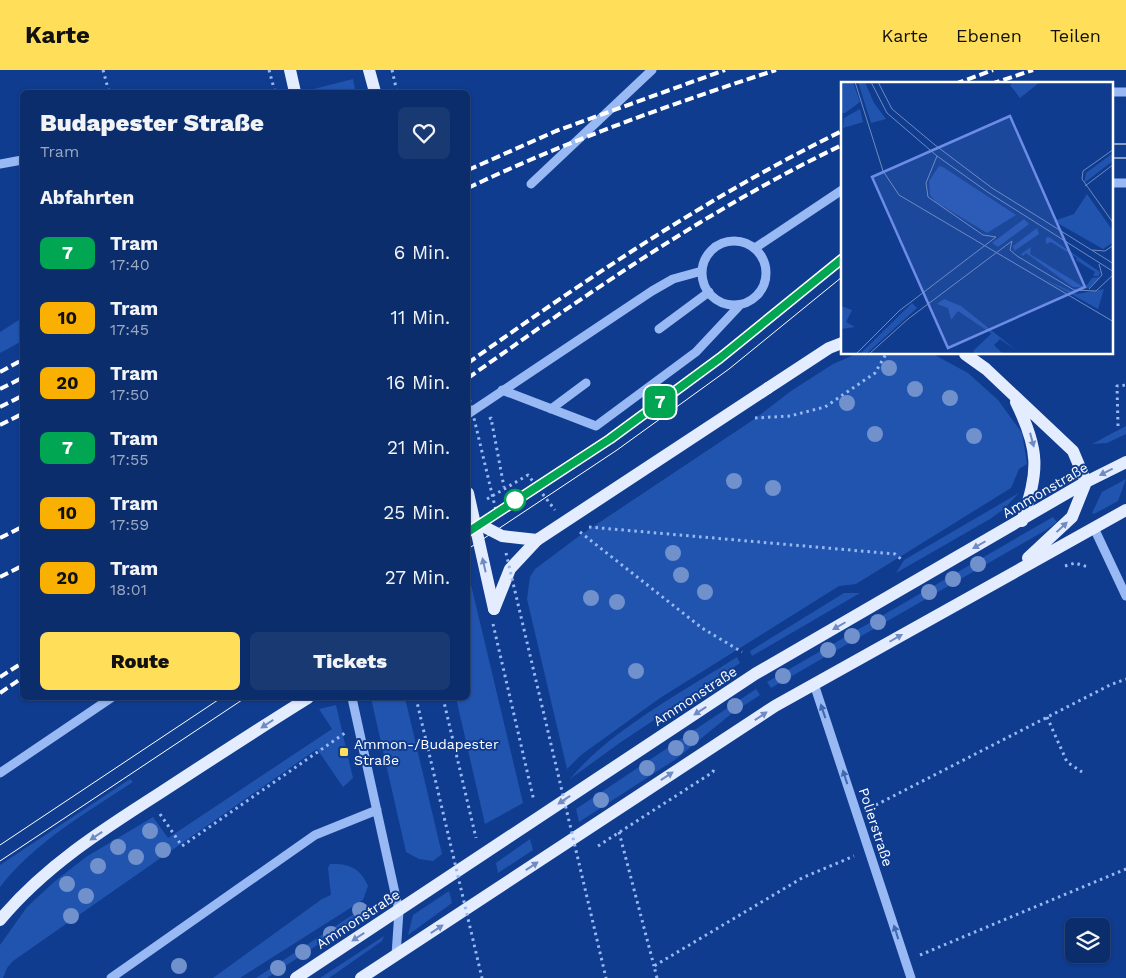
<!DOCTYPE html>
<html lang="de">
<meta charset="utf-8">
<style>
:root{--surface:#0b2d6b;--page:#193973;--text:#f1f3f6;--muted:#9aa8c1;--line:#2b497e;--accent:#ffde5a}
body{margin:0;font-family:"Work Sans",sans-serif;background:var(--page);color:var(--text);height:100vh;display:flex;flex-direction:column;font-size:19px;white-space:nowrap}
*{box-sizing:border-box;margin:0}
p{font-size:16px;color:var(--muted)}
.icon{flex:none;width:28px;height:28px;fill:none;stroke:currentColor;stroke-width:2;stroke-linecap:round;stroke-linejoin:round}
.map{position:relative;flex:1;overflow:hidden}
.side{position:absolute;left:20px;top:20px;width:450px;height:610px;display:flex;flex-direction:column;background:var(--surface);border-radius:8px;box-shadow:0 1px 4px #0004,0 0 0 1px var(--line)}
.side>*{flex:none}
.badge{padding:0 10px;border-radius:8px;font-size:18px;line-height:32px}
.controls{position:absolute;left:1065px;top:848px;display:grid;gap:10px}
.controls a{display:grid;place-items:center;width:45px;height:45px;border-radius:8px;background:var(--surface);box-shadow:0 1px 4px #0004,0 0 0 1px var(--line);font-size:25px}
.map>.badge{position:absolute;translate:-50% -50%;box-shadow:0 0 0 2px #fff}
h2{padding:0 20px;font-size:19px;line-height:45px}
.round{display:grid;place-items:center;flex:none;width:52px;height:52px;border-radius:8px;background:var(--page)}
.headline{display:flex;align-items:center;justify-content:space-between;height:85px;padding:0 20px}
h1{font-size:24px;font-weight:800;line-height:38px}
.primary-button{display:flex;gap:10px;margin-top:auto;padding:10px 20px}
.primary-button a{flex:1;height:58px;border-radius:8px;background:var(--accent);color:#111;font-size:20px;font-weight:800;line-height:58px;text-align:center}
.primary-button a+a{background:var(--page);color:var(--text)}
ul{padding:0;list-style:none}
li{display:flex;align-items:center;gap:15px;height:65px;padding:0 20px}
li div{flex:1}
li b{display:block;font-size:19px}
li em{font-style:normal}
li .badge{min-width:55px;font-weight:700;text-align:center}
header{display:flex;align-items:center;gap:30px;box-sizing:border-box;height:70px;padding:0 25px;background:var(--accent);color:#111}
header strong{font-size:24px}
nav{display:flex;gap:28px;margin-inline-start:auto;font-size:18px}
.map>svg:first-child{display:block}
.green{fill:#2154af}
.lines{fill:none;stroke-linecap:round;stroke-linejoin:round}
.path{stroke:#98b9f3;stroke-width:3;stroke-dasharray:2.5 4;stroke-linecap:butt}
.minor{stroke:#98b9f3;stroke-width:9}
.major{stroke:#e4ecff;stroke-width:12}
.tram{stroke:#fff;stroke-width:1}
.rail{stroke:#fff;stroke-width:4;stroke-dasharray:9 4;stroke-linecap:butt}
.path-bridge{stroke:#98b9f3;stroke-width:3;stroke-dasharray:2.5 4;stroke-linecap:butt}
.major-bridge{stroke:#e4ecff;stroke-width:12}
.tree{fill:#7091cc}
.oneway{fill:#6f8bc1}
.oneway2{fill:#3f68b2}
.line-casing{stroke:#fff;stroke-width:11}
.line{stroke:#00a651;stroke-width:8}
.stop-dot{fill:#fff;stroke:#00a651;stroke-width:2.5}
.poi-dot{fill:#ffde5a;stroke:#0f3c8f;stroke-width:2}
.labels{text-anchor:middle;stroke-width:4;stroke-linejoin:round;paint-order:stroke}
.street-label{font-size:14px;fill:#fff;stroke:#0f3c8f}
.poi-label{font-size:14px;fill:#fff;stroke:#0f3c8f;text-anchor:start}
.inset-road{fill:none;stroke:#6f8abc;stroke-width:1}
.view{fill:#6c8ce6;fill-opacity:0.15;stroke:#6c8ce6;stroke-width:2.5}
.inset-edge{fill:none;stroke:#fff;stroke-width:2.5}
</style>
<header>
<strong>Karte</strong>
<nav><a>Karte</a><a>Ebenen</a><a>Teilen</a></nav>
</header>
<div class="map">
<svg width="1126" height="908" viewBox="0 0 1126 908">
<rect width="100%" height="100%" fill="#0f3c8f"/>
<path class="green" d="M353 9 355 20 352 22H310V20Z
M22 248V271L0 283V262Z
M856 284H933L968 303 998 330 1022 363 1027 394 1019 399 1011 418 856 514 839 516 660 628 581 685 567 699 527 529 530 507 535 499 582 464 756 348 791 321 833 294Z
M1126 356V364L1107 373 1092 374Z
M1126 409 1118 431 1094 444 1092 443 1102 422Z
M1019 423 1004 439 990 449 896 503 904 490Z
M1053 447 1057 452 1046 460 771 618 767 612Z
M468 502 523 733 485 754 456 628H468Z
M844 523H860L752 586 750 581Z
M737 587 740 593 621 672 570 709C609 661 684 621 737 587Z
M756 619 760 625 731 644 676 689 579 752 576 739Z
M371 628H405L442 784 433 791 419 789 406 782Z
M336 635 353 708 343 717 317 679 13 891 7 898 3 908H0V875L27 837 54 812 86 787 153 747 168 768 332 659 319 639Z
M130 709 133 712C86 743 35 772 0 817V795Z
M530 769 533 780 498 803 496 793Z
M330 794C348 793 361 798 368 816L363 830 240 908H213L322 829 331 825 328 798Z
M449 821 452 833 408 865 413 845Z
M360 840 351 853 267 908H256Z
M384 866 382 871 329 908H320Z"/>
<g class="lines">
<path class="path" d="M103 0 109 22
M269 0 275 22
M392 0 397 22
M755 348 790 346 825 337 875 303 886 284
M489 349 491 348 504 417
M1118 356 1117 316 1126 315
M487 429 528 405 555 440
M589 457 895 484 901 489
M580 462 702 558 742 582
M1065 496 1075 493 1088 497
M493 554 534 731
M443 628 476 768
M1047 647 1067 692 1082 702
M870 738 1110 615 1126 609
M160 744 182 776 345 663
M619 762 654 896
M598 776 713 702 714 697
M920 885 1126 799
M657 908 654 896 802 808 854 786"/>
<path class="minor" d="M1112 22H1126
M0 94 22 90
M1112 113H1126
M531 114 652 0
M702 203a32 32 0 1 1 64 0a32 32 0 1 1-64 0Z
M755 178 842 120
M659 259 709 222
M502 320 596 356 696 282 740 235
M551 339 586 313
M468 344 652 221 673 209 702 201
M1094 458 1126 526
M814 614 911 908
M352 628 399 841 396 885
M0 703 111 628
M111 908 315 765 377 740"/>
<path class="major" d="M290 0 295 22
M369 0 375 22
M965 284 986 299 1073 381 1086 412 1072 447 1028 488
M768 318 829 278 842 273
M1016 332C1040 381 1039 400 1022 451
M494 539 510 499 537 470
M0 850C44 797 102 760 160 723 209 691 258 659 308 628
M296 908 755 604 1086 412 1126 392
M361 908 775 636 1126 440"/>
<path class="tram" d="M1112 74H1126
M1112 88H1126
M468 462 610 369 720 288 842 189
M468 479 617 380 729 299 842 207
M0 775 221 628
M0 791 245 628"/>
<path class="rail" d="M955 14 993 0
M991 14 1033 0
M468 100 556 61 725 0
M468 118C564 72 674 33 776 0
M468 293C588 208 709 126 842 61
M0 302 22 290
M468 308C588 223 709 139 842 75
M0 319 22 308
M0 337 22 326
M0 355 22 344
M0 468 22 457
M0 507 22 496
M0 607 22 593
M0 623 22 608"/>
<path class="path-bridge" d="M468 323 497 445
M506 483 606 908
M416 628 482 908"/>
<path class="major-bridge" d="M468 423 494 539
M473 451 502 466 537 470 768 318"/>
</g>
<g class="tree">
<circle cx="889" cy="298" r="8"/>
<circle cx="915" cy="319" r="8"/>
<circle cx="950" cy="328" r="8"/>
<circle cx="847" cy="333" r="8"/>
<circle cx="875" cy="364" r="8"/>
<circle cx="974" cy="366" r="8"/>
<circle cx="734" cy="411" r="8"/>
<circle cx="773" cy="418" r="8"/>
<circle cx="673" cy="483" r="8"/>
<circle cx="978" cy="494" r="8"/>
<circle cx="681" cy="505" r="8"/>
<circle cx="953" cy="509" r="8"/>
<circle cx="705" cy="522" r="8"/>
<circle cx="929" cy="522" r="8"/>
<circle cx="591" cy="528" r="8"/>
<circle cx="617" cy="532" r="8"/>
<circle cx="878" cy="552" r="8"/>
<circle cx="852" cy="566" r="8"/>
<circle cx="828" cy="580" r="8"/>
<circle cx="636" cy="601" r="8"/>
<circle cx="783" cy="606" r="8"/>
<circle cx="735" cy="636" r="8"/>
<circle cx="691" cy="668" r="8"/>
<circle cx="676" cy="678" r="8"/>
<circle cx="647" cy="698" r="8"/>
<circle cx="601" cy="730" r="8"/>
<circle cx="150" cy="761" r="8"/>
<circle cx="118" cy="777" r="8"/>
<circle cx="163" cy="780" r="8"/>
<circle cx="136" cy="787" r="8"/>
<circle cx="98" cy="796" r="8"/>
<circle cx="67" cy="814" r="8"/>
<circle cx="86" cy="826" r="8"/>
<circle cx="360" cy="840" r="8"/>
<circle cx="71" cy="846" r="8"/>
<circle cx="331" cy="864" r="8"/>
<circle cx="303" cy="882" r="8"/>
<circle cx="179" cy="896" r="8"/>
<circle cx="278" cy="898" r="8"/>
</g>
<defs><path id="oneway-solid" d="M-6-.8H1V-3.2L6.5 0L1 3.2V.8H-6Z" transform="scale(1.25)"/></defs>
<g class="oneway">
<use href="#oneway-solid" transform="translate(1032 370) rotate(75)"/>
<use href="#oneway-solid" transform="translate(1106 402) rotate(153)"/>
<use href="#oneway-solid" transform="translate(1062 457) rotate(-43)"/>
<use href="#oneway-solid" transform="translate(979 475) rotate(150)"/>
<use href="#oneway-solid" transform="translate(484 495) rotate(-103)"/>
<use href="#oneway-solid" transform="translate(839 556) rotate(150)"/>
<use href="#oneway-solid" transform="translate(896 568) rotate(-30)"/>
<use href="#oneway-solid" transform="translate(700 641) rotate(147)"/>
<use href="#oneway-solid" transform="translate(761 646) rotate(-33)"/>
<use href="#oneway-solid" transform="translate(267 654) rotate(147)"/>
<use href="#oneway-solid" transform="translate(667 706) rotate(-33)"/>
<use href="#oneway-solid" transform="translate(564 730) rotate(146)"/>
<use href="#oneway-solid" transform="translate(96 766) rotate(146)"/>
<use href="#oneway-solid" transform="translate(532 796) rotate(-33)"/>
<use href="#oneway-solid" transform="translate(437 859) rotate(-33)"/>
<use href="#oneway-solid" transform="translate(358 867) rotate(147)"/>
</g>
<g class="oneway2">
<use href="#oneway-solid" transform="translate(823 641) rotate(-109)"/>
<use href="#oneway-solid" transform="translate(845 707) rotate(-108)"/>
<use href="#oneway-solid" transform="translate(896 862) rotate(-108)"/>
</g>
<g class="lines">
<g class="line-casing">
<path id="line" d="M468 462 610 369 720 288 842 189"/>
</g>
<use href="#line" class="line"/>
</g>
<circle class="stop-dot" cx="515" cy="430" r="10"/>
<rect class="poi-dot" x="339" y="677" width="10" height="10" rx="2.5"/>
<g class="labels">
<g class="street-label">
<text transform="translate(1045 420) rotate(-30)" y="5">Ammonstraße</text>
<text transform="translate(695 626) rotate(-33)" y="5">Ammonstraße</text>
<text transform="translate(876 757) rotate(72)" y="5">Polierstraße</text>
<text transform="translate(358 849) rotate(-33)" y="5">Ammonstraße</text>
</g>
<g class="poi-label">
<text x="354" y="679">Ammon-/Budapester<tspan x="354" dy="16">Straße</tspan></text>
</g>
</g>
<g transform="translate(841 12)">
<rect width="272" height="272" fill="#0f3c8f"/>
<path d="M17 0H24L33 21 45 37 30 41ZM172 0H199L179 16 169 3ZM272 71V79L243 101 245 91ZM98 84 102 85 175 133 146 151 95 120 89 113 88 99ZM183 137 188 142 157 165 151 161ZM196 146 198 152 173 169 172 164ZM208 155 259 190 258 194H252L254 190 235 178 236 176 210 160 205 162V156ZM190 165 189 172 241 204 246 203 251 196 259 195 248 206 232 205 185 171 182 174 180 172ZM205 198 236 212 263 207 257 227ZM103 217 120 224 175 268 117 229 110 238 107 226 96 222ZM71 221 76 226 25 272H19Z" fill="#2154af"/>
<path d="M0 0H12L19 20 4 31H0ZM19 27 22 40 2 46 3 36ZM246 112 272 149 271 161 262 167 213 139 233 132ZM0 224 11 228 5 240 14 245 0 247ZM151 251 159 257 153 263 162 272H135L132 269Z" fill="#2154af"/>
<path class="inset-road" d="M14 0 42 89 58 113 273 240M30 0 46 31 96 74 148 111 273 190M37 0 51 27 94 63 151 106 273 182M273 67 242 89 241 97 273 142M96 74 85 101 87 115 142 153 155 155M244 104 273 82M171 159 169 168 176 174 233 208 255 209 273 192M251 168 264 169 273 163M248 207 261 193 258 182M15 272 58 229 155 155M28 272 67 237 171 159"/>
<path class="view" d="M169 34 244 205 107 266 31 95Z"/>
<rect width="272" height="272" class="inset-edge"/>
</g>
</svg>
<div class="controls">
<a><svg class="icon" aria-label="layers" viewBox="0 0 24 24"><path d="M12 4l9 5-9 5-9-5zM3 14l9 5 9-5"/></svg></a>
</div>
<b class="badge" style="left:660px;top:332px;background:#00a651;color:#fff">7</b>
<section class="side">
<div class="headline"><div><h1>Budapester Straße</h1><p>Tram</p></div><a class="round"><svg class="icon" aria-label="heart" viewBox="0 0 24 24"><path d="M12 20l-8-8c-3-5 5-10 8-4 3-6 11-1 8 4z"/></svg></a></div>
<h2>Abfahrten</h2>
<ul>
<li><span class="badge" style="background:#00a651;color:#fff">7</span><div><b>Tram</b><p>17:40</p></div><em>6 Min.</em></li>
<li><span class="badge" style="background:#f9b000;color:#111">10</span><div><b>Tram</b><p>17:45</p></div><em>11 Min.</em></li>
<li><span class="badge" style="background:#f9b000;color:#111">20</span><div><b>Tram</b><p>17:50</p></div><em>16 Min.</em></li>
<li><span class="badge" style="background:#00a651;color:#fff">7</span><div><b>Tram</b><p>17:55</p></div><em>21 Min.</em></li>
<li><span class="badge" style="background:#f9b000;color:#111">10</span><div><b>Tram</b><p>17:59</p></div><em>25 Min.</em></li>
<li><span class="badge" style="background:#f9b000;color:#111">20</span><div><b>Tram</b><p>18:01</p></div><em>27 Min.</em></li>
</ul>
<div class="primary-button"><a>Route</a><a>Tickets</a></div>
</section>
</div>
